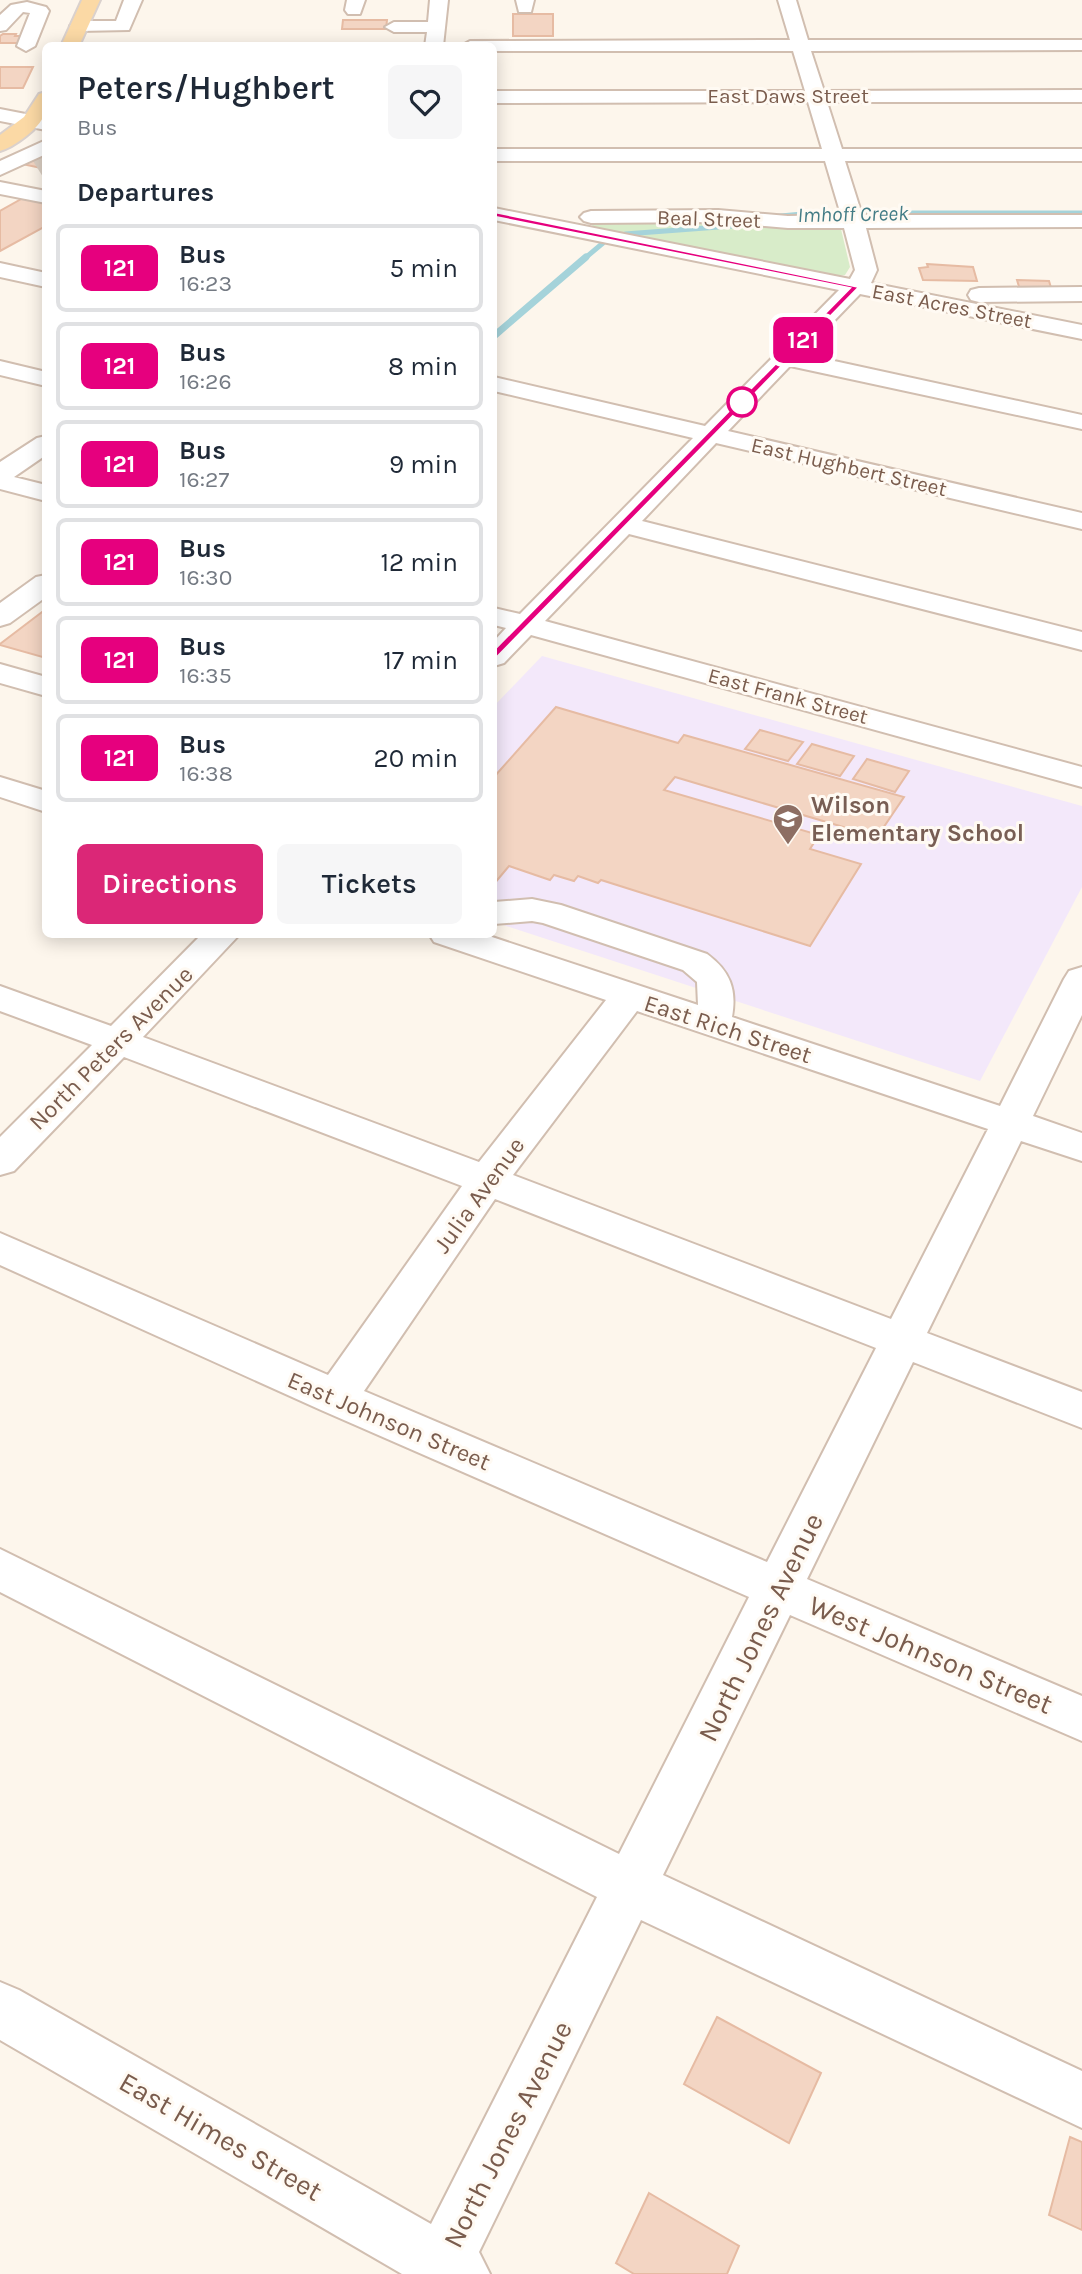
<!DOCTYPE html>
<style>
:root{--surface:#fff;--page:#f6f6f7;--text:#1f2937;--muted:#747a83;--line:#e0e1e3;--accent:#db2777}
body{margin:0;font-family:Karla,sans-serif;background:var(--page);color:var(--text);height:100vh;display:flex;flex-direction:column;font-size:26px;white-space:nowrap}
*{box-sizing:border-box;margin:0}
p{font-size:23px;color:var(--muted)}
.icon{flex:none;width:38px;height:38px;fill:none;stroke:currentColor;stroke-width:2;stroke-linecap:round;stroke-linejoin:round}
.map{position:relative;flex:1;overflow:hidden}
.panel{position:absolute;left:42px;top:42px;width:455px;height:896px;display:flex;flex-direction:column;background:var(--surface);border-radius:10px;box-shadow:0 4px 18px #0003}
.panel>*{flex:none}
.badge{padding:0 14px;border-radius:10px;font-size:24px;line-height:46px}
.map>.badge{position:absolute;translate:-50% -50%;box-shadow:0 0 0 4px #fff}
h2{padding:0 35px;font-size:26px;line-height:63px}
.round{display:grid;place-items:center;flex:none;width:74px;height:74px;border-radius:10px;background:var(--page)}
.summary{display:flex;align-items:center;justify-content:space-between;height:119px;padding:0 35px}
h1{font-size:33px;font-weight:600;line-height:52px}
.cta{display:flex;gap:14px;margin-top:auto;padding:14px 35px}
.cta a{flex:1;height:80px;border-radius:10px;background:var(--accent);color:#fff;font-size:28px;font-weight:600;line-height:80px;text-align:center}
.cta a+a{background:var(--page);color:var(--text)}
ul{padding:0;list-style:none}
li{display:flex;align-items:center;gap:21px;height:88px;margin:0 14px 10px;padding:0 21px;border:4px solid var(--line);border-radius:10px}
li div{flex:1}
li b{display:block;font-size:26px}
li em{font-style:normal}
li .badge{min-width:77px;font-weight:700;text-align:center}
.map>svg:first-child{display:block}
.education{fill:#f3e8fa}
.green{fill:#d8ecc9}
.lines{fill:none;stroke-linecap:round;stroke-linejoin:round}
.stream-far1{stroke:#a5d3da;stroke-width:5}
.stream{stroke:#a5d3da;stroke-width:7}
.building{fill:#f3d5c3;stroke:#e6bba3;stroke-width:2}
.minor-tunnel{stroke:#dcd0c4;stroke-width:19;stroke-dasharray:19 10;stroke-linecap:butt}
.minor-casing{stroke:#d1beb0;stroke-width:4}
.major-casing{stroke:#dad1cd;stroke-width:4}
.minor{fill:#fff;fill-rule:evenodd}
.major{fill:#fbd9a5;fill-rule:evenodd}
.line{fill:#e6007e;stroke:#fff;stroke-width:2}
.stop-dot{fill:#fff;stroke:#e6007e;stroke-width:3.5}
.labels{text-anchor:middle;stroke-width:6;stroke-linejoin:round;paint-order:stroke}
.far-street-label{font-size:21px;fill:#7a5c4d;stroke:#fffaf3}
.far-water-label{font-size:21px;font-style:italic;fill:#437c86;stroke:#fffaf3}
.education-label{font-size:24px;font-weight:bold;fill:#785e54;stroke:#fffaf3;text-anchor:start}
.street-label{font-size:24px;fill:#7a5c4d;stroke:#fffaf3}
.near-street-label{font-size:28px;fill:#7a5c4d;stroke:#fffaf3}
</style>
<div class="map">
<svg width="1082" height="2274" viewBox="0 0 1082 2274">
<rect width="100%" height="100%" fill="#fdf6ec"/>
<path class="education" d="M542 656 1082 806V887L980 1081 494 922V706Z"/>
<path class="green" d="M748 221 841 229 850 267 845 275 838 276 591 227 595 222Z"/>
<g class="lines">
<path class="stream-far1" d="M625 234 759 224 770 217 813 213H1082
M584 259 603 243"/>
<path class="stream" d="M494 336 586 257"/>
</g>
<path class="building" d="M513 14H553V36H513Z
M343 20H387L386 29H342Z
M3 34H16L15 36H21L18 43H0V36Z
M0 67H33L23 88H0Z
M46 150V169L17 163Z
M23 198 46 203V226L0 251V211Z
M927 264 973 267 977 281 923 280 919 268 928 267Z
M1017 280 1049 281 1052 291 1020 290Z
M46 609V658L0 645V644Z
M556 707 678 743 684 735 904 797 877 837 675 777 664 790 819 835 810 849 861 864 810 946 601 880 598 883 578 876 574 881 554 875 550 880 509 866 494 884V777Z
M760 730 803 742 788 761 745 749Z
M812 744 854 756 840 776 797 764Z
M867 759 909 771 895 792 853 779Z
M717 2017 821 2073 789 2143 684 2084Z
M1070 2137 1082 2142V2230L1049 2215Z
M649 2193 739 2246 727 2274H634L616 2263Z"/>
<g class="lines">
<path class="minor-tunnel" d="M38 169 46 164"/>
<g class="minor-casing">
<path id="minor" d="M124 0H142L129 30 79 31 70 26 79 21H116Z
M347 0H365L360 14H348L345 10Z
M430 0H448L443 46H425L427 32H394L385 27 394 22H428Z
M516 0H534L531 12H519Z
M778 0H796L808 40H1082V50L811 51 824 91 1082 90V102H827L842 149H1082V161H845L862 215H1082V227L866 228 877 270 871 283 1082 325V339L860 294 802 354 1082 415V429L790 366 728 431 1082 513V529L716 443 642 521 1082 632V650L629 534 545 621 1082 767V787L531 635 504 663 494 666V641L506 628 494 625V608L520 614 693 438 494 391V377L705 426 839 290 494 220V208L850 279 855 270 844 228H788L718 222 591 223 584 221 580 217 584 213 591 211 718 210 788 216 841 215 825 161H494V149H822L808 102 494 103V91H805L793 51H494V46H461L470 41 790 40Z
M27 2 46 7 49 11 35 46 26 51 17 46 30 13 23 12 6 30 0 31V15L11 5Z
M0 109 46 118V130L0 121Z
M46 140V154L0 175V161Z
M0 182 46 191V203L0 194Z
M0 263 46 273V287L0 277Z
M1082 287V301L979 302 971 300 968 295 971 290 979 288Z
M0 361 46 372V386L0 375Z
M46 436V455L14 477 46 485V501L0 489V462L37 438Z
M46 575V597L10 623 0 626V603L36 577Z
M0 664 46 677V696L0 683Z
M0 777 46 791V812L0 797Z
M532 899 561 905 707 954C730 971 737 989 732 1017L1000 1106 1064 979 1069 971 1082 967V1015L1033 1116 1082 1133V1161L1021 1141 927 1333 1082 1392V1428L913 1362 807 1579 1082 1696V1741L790 1615 663 1875 1082 2071V2128L641 1920 479 2252 490 2274H402L0 2040V1982L19 1990 431 2224 597 1897 0 1592V1549L619 1854 749 1597 321 1410 0 1265V1233L328 1375 462 1186 124 1057 14 1171 0 1175V1137L92 1045 0 1011V986L111 1026 202 934H240L143 1037 479 1162 606 1000 434 942 429 934H483L698 1005 697 982 683 970 543 923 532 921 494 924V902ZM637 1011 988 1129 891 1319 513 1175ZM495 1199 876 1348 767 1562 364 1391Z"/>
</g>
<g class="major-casing">
<path id="major" d="M82 0H100L79 46H61Z
M46 92C46 100 47 109 44 115 39 129 14 147 0 151V135L24 117 39 94Z"/>
</g>
<use href="#minor" class="minor"/>
<use href="#major" class="major"/>
</g>
<path class="line" d="M494 212 859 287 494 660 490 659V654L850 288 491 216Z"/>
<defs>
<g id="school-pin" transform="scale(1.575)"><path d="M0 17L-7.5 6A9.5 9.5 0 1 1 7.5 6Z" fill="#8d6e63" stroke="#fffaf3"/><path d="M0-5L7-2L0 1L-7-2ZM-4 1L0 2.5L4 1V4Q0 6-4 4Z" fill="#fff"/></g>
</defs>
<g fill-rule="evenodd">
<use href="#school-pin" x="788" y="819"/>
</g>
<circle class="stop-dot" cx="742" cy="402" r="14"/>
<g class="labels">
<g class="far-street-label">
<text x="788" y="103">East Daws Street</text>
<text transform="translate(709 219) rotate(2)" y="7">Beal Street</text>
<text transform="translate(952 306) rotate(11)" y="7">East Acres Street</text>
<text transform="translate(849 467) rotate(13)" y="7">East Hughbert Street</text>
<text transform="translate(788 696) rotate(15)" y="7">East Frank Street</text>
</g>
<g class="far-water-label">
<text transform="translate(853 214) rotate(-1)" y="7">Imhoff Creek</text>
</g>
<g class="education-label">
<text x="811" y="813">Wilson<tspan x="811" dy="28">Elementary School</tspan></text>
</g>
<g class="street-label">
<text transform="translate(728 1029) rotate(18)" y="8">East Rich Street</text>
<text transform="translate(111 1048) rotate(-45)" y="8">North Peters Avenue</text>
<text transform="translate(479 1195) rotate(-54)" y="8">Julia Avenue</text>
<text transform="translate(389 1421) rotate(23)" y="8">East Johnson Street</text>
</g>
<g class="near-street-label">
<text transform="translate(760 1627) rotate(-64)" y="10">North Jones Avenue</text>
<text transform="translate(931 1654) rotate(23)" y="10">West Johnson Street</text>
<text transform="translate(507 2134) rotate(-63)" y="10">North Jones Avenue</text>
<text transform="translate(221 2136) rotate(30)" y="10">East Himes Street</text>
</g>
</g>
</svg>
<b class="badge" style="left:803px;top:340px;background:#e6007e;color:#fff">121</b>
<section class="panel">
<div class="summary"><div><h1>Peters/Hughbert</h1><p>Bus</p></div><a class="round"><svg class="icon" aria-label="heart" viewBox="0 0 24 24"><path d="M12 20l-8-8c-3-5 5-10 8-4 3-6 11-1 8 4z"/></svg></a></div>
<h2>Departures</h2>
<ul>
<li><span class="badge" style="background:#e6007e;color:#fff">121</span><div><b>Bus</b><p>16:23</p></div><em>5 min</em></li>
<li><span class="badge" style="background:#e6007e;color:#fff">121</span><div><b>Bus</b><p>16:26</p></div><em>8 min</em></li>
<li><span class="badge" style="background:#e6007e;color:#fff">121</span><div><b>Bus</b><p>16:27</p></div><em>9 min</em></li>
<li><span class="badge" style="background:#e6007e;color:#fff">121</span><div><b>Bus</b><p>16:30</p></div><em>12 min</em></li>
<li><span class="badge" style="background:#e6007e;color:#fff">121</span><div><b>Bus</b><p>16:35</p></div><em>17 min</em></li>
<li><span class="badge" style="background:#e6007e;color:#fff">121</span><div><b>Bus</b><p>16:38</p></div><em>20 min</em></li>
</ul>
<div class="cta"><a>Directions</a><a>Tickets</a></div>
</section>
</div>
